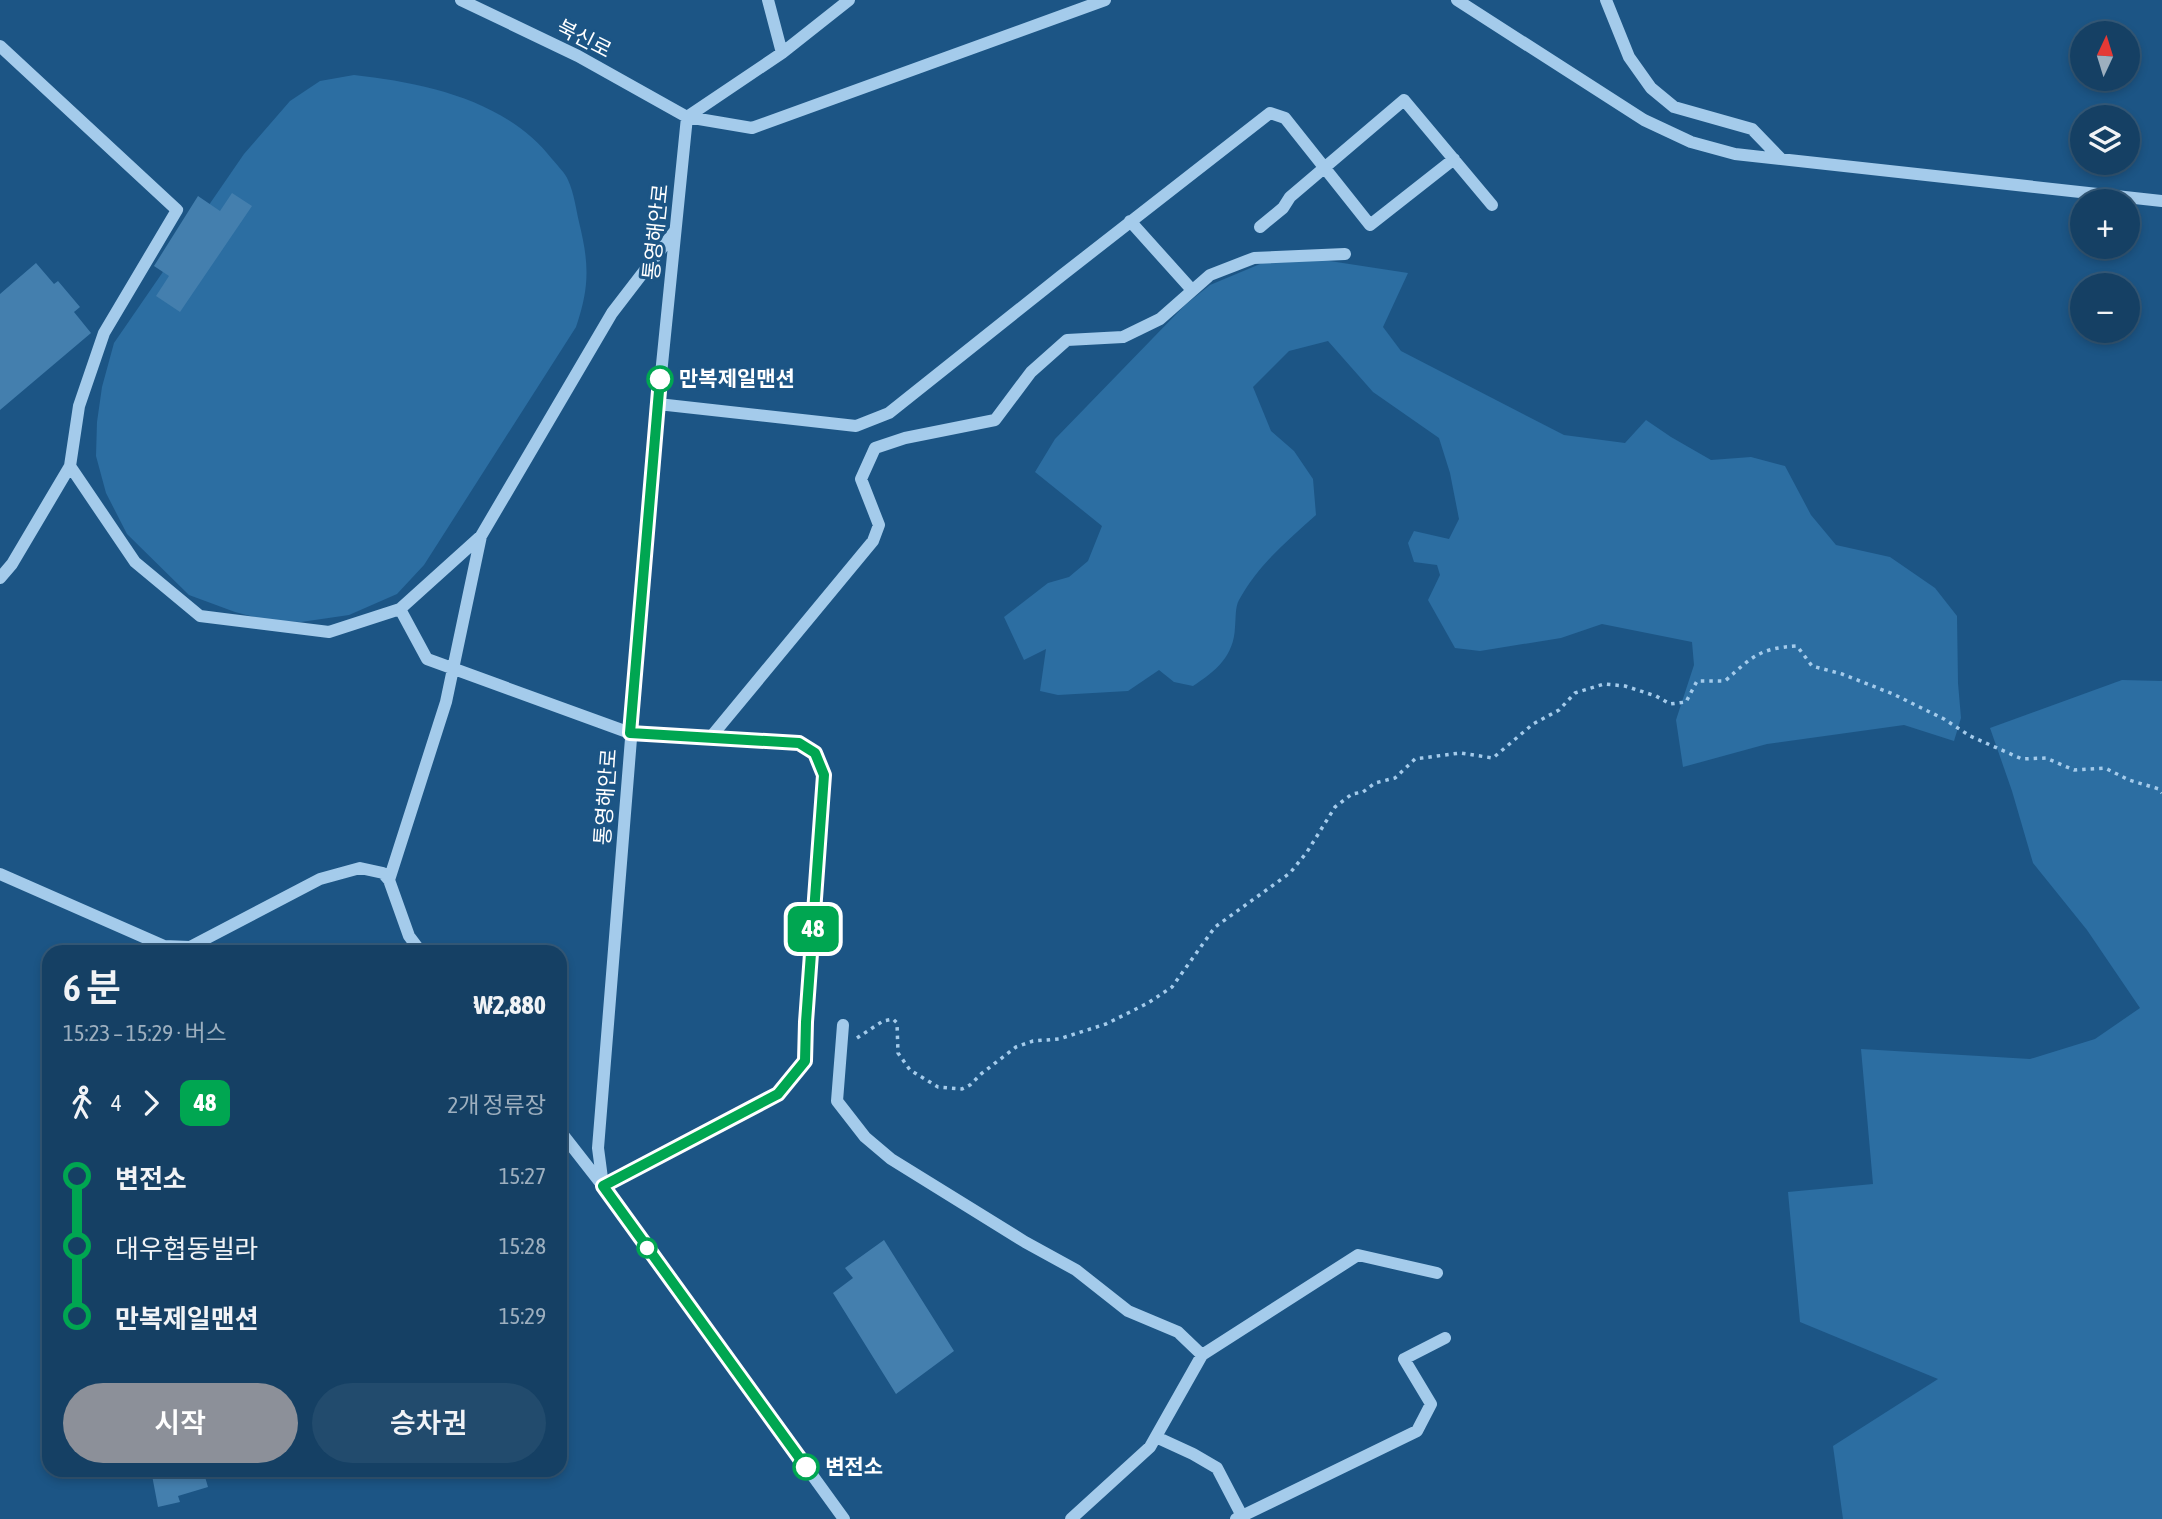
<!DOCTYPE html>
<html lang="ko">
<meta charset="utf-8">
<style>
:root{--surface:#154064;--page:#224b6d;--text:#f1f3f6;--muted:#9dafbf;--line:#345978;--accent:#8c9099}
body{margin:0;font-family:"Asap Condensed","Noto Sans KR",sans-serif;background:var(--page);color:var(--text);height:100vh;display:flex;flex-direction:column;font-size:26px;white-space:nowrap}
*{box-sizing:border-box;margin:0}
p{font-size:23px;color:var(--muted)}
.icon{flex:none;width:38px;height:38px;fill:none;stroke:currentColor;stroke-width:2;stroke-linecap:round;stroke-linejoin:round}
.map{position:relative;flex:1;overflow:hidden}
.panel{position:absolute;left:42px;top:945px;width:525px;height:532px;display:flex;flex-direction:column;background:var(--surface);border-radius:21px;box-shadow:0 4px 10px #0003,0 0 0 2px var(--line)}
.panel>*{flex:none}
.badge{padding:0 14px;border-radius:10px;font-size:24px;line-height:46px}
.needle{width:46px;rotate:4deg}
.tools{position:absolute;left:2070px;top:21px;display:grid;gap:14px}
.tools a{display:grid;place-items:center;width:70px;height:70px;border-radius:50%;background:var(--surface);box-shadow:0 4px 10px #0003,0 0 0 2px var(--line);font-size:35px}
.map>.badge{position:absolute;translate:-50% -50%;box-shadow:0 0 0 4px #fff}
.legs{display:flex;align-items:center;gap:10px;height:77px;padding:0 21px;font-size:23px}
.legs p{margin-inline-start:auto}
.overview{display:flex;align-items:center;justify-content:space-between;height:119px;padding:0 21px}
h1{font-size:38px;font-weight:600;line-height:52px}
.button{display:flex;gap:14px;margin-top:auto;padding:14px 21px}
.button a{flex:1;height:80px;border-radius:42px;background:var(--accent);color:#fff;font-size:28px;font-weight:600;line-height:80px;text-align:center}
.button a+a{background:var(--page);color:var(--text)}
ul{padding:0 21px;list-style:none}
li{display:flex;align-items:center;gap:24px;height:70px;font-size:26px}
li i{display:grid;place-items:center;width:10px;height:100%;margin:0 9px;background:currentColor}
li i::after{content:'';width:18px;height:18px;margin:-9px;border:5px solid;border-radius:50%;background:var(--surface)}
li p{margin-inline-start:auto}
li:first-child i{background:linear-gradient(#0000 50%,currentColor 0)}
li:last-child i{background:linear-gradient(currentColor 50%,#0000 0)}
.map>svg:first-child{display:block}
.green{fill:#2c6ea2}
.building{fill:#447fae}
.lines{fill:none;stroke-linecap:round;stroke-linejoin:round}
.path{stroke:#a4cbeb;stroke-width:3.5;stroke-dasharray:3.5 5;stroke-linecap:butt}
.minor{stroke:#a4cbeb;stroke-width:12}
.line-1-casing{stroke:#fff;stroke-width:16}
.line-1{stroke:#00a651;stroke-width:10}
.stop-1-dot{fill:#fff;stroke:#00a651;stroke-width:3.5}
.labels{text-anchor:middle;stroke-width:6;stroke-linejoin:round;paint-order:stroke}
.street-label{font-size:21px;fill:#fff;stroke:#1c5585}
.stop-label{font-size:21px;font-weight:bold;fill:#fff;stroke:#1c5585;text-anchor:start}
</style>
<div class="map">
<svg width="2162" height="1519" viewBox="0 0 2162 1519">
<rect width="100%" height="100%" fill="#1c5585"/>
<path class="green" d="M354 75C425 83 506 100 552 159 557 165 565 173 568 180 574 193 576 209 579 222 589 263 590 286 576 327L424 565 397 594 349 615 301 622 265 620 235 612 189 595 127 534 106 493 96 456 97 422 102 387 114 343 244 154 290 101 320 81Z
M1284 254 1408 273 1383 327 1401 351 1564 435 1625 443 1646 420 1671 437 1711 460 1751 457 1785 466 1811 515 1836 545 1890 557 1935 588 1957 616 1958 683 1961 718 1954 741 1904 725 1767 744 1683 767 1676 720 1694 665 1692 642 1602 624 1561 638 1480 651 1455 648 1428 600 1440 575 1437 565 1414 562 1408 543 1414 531 1449 539 1459 519 1450 473 1439 438 1373 392 1328 341 1289 351 1253 387 1271 431 1294 451 1313 479 1316 515C1287 541 1258 565 1239 600 1235 607 1236 618 1235 627 1234 656 1216 671 1193 686L1174 682 1159 670 1128 691 1058 695 1040 691 1046 649 1024 660 1004 617 1048 583 1069 577 1088 561 1102 526 1035 472 1055 439 1185 305 1210 285Z
M2122 680 2162 681V1519H1843L1833 1446 1938 1379 1800 1322 1788 1192 1873 1184 1861 1049 2030 1059 2095 1039 2140 1008 2087 930 2033 863 2012 791 1990 728Z"/>
<path class="building" d="M232 193 252 206 180 312 156 296 169 276 154 266 198 196 220 211Z
M36 263 54 284 58 281 80 307 74 312 91 333 0 410V294Z
M884 1240 954 1351 896 1394 833 1293 853 1278 845 1268Z
M151 1470H203L208 1487 178 1496 180 1502 158 1507Z"/>
<g class="lines">
<path class="path" d="M857 1038 883 1021 893 1019 897 1023 898 1053 910 1070 938 1087 962 1089 970 1085 981 1074 1016 1047 1033 1041 1059 1039 1106 1024 1148 1003 1172 987 1215 927 1290 873 1307 852 1335 807 1352 794 1363 792 1375 783 1395 778 1415 759 1460 753 1493 758 1533 724 1559 710 1575 693 1604 684 1625 686 1656 696 1670 704 1686 702 1697 681H1725C1752 657 1759 648 1797 646L1812 666 1842 674 1893 694 1944 719 1970 736 2022 759 2046 758 2074 770 2105 768 2129 780 2159 789 2162 793"/>
<path class="minor" d="M461 0 578 56 687 117 752 128 1105 0
M768 0 782 53
M1457 0 1644 120 1691 142 1735 154 2162 201
M1606 0 1629 57 1651 88 1674 107 1752 129 1781 159
M0 46 177 210 104 333 79 406 70 466 12 564 0 578
M1130 221 1192 290
M1260 227 1283 208 1290 197 1404 100 1492 205
M658 404 856 426 889 413 1061 276 1270 113 1285 118 1370 225 1454 159
M70 466 135 562 200 616 329 632 400 609 481 536
M400 609 427 659 630 733 799 743 815 753 824 775 806 1022 805 1061 778 1095 603 1186 560 1131
M710 738 873 541 879 525 861 479 875 448 905 438 995 420 1031 372 1067 340 1123 337 1160 319 1210 275 1254 258 1345 254
M0 874 164 946 190 947 320 879 360 868 383 873 389 880 409 936 421 952
M389 880 446 702 481 536 612 313 675 231
M843 1025 837 1101 865 1137 891 1159 1025 1242 1076 1270 1128 1311 1178 1332 1202 1355
M1156 1437 1193 1454 1217 1468 1242 1516
M844 1519 603 1186 598 1148 658 404 687 117 782 53 849 0
M1071 1519 1150 1447 1202 1355 1358 1255 1437 1273
M1236 1519 1417 1431 1431 1404 1404 1359 1445 1338"/>
</g>
<g class="lines">
<g class="line-1-casing">
<path id="line-1" d="M660 379 630 733 799 743 815 753 824 775 806 1022 805 1061 778 1094 603 1186 806 1467"/>
</g>
<use href="#line-1" class="line-1"/>
</g>
<g class="stop-1-dot">
<circle cx="660" cy="379" r="12"/>
<circle cx="647" cy="1248" r="9"/>
<circle cx="806" cy="1467" r="12"/>
</g>
<g class="labels">
<g class="street-label">
<text transform="translate(584 39) rotate(27)" y="7">북신로</text>
<text transform="translate(656 232) rotate(-84)" y="7">통영해안로</text>
<text transform="translate(606 797) rotate(-86)" y="7">통영해안로</text>
</g>
<g class="stop-label">
<text x="679" y="386">만복제일맨션</text>
<text x="825" y="1474">변전소</text>
</g>
</g>
</svg>
<div class="tools">
<a><svg class="needle" viewBox="-14 -14 28 28"><path d="M0-13l5 13h-10z" fill="#e53935"/><path d="M0 13l5-13h-10z" fill="#9dafbf"/></svg></a>
<a><svg class="icon" aria-label="layers" viewBox="0 0 24 24"><path d="M12 4l9 5-9 5-9-5zM3 14l9 5 9-5"/></svg></a>
<a>+</a>
<a>−</a>
</div>
<b class="badge" style="left:813px;top:929px;background:#00a651;color:#fff">48</b>
<section class="panel">
<div class="overview"><div><h1>6 분</h1><p>15:23 – 15:29 · 버스</p></div><b>₩2,880</b></div>
<div class="legs"><svg class="icon" aria-label="walk" viewBox="0 0 24 24"><circle cx="13" cy="4" r="2"/><path d="M13 8l-2 6 4 7M11 14l-3 7M7 12l3-4h3l4 4"/></svg>4<svg class="icon" aria-label="forward" viewBox="0 0 24 24"><path d="M9 5l7 7-7 7"/></svg><b class="badge" style="background:#00a651;color:#fff">48</b><p>2개 정류장</p></div>
<ul>
<li><i style="color:#00a651"></i><b>변전소</b><p>15:27</p></li>
<li><i style="color:#00a651"></i><span>대우협동빌라</span><p>15:28</p></li>
<li><i style="color:#00a651"></i><b>만복제일맨션</b><p>15:29</p></li>
</ul>
<div class="button"><a>시작</a><a>승차권</a></div>
</section>
</div>
